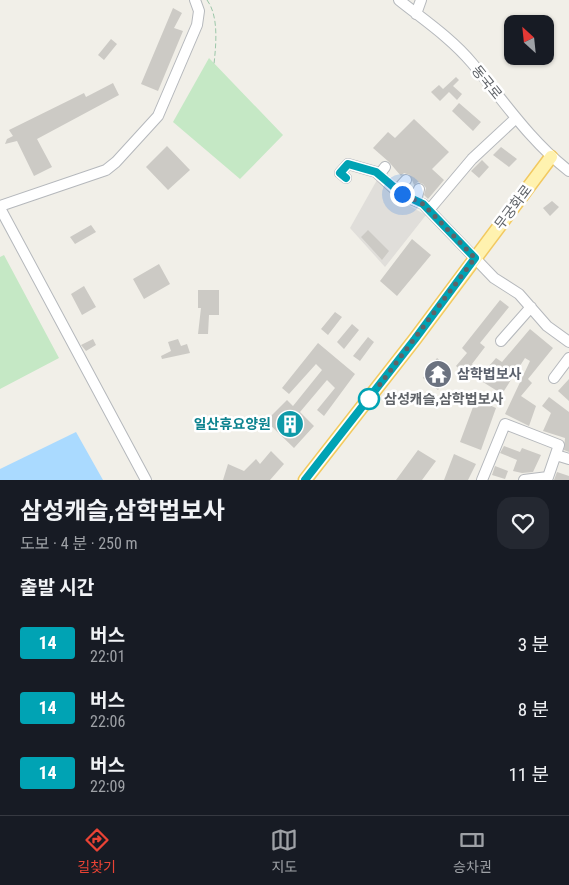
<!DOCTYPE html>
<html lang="ko">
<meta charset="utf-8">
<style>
:root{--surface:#171b24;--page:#242831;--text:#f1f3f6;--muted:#9ea1a6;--line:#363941;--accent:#ea4335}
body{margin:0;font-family:"Roboto Condensed","Noto Sans KR",sans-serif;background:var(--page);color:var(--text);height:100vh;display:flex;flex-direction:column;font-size:19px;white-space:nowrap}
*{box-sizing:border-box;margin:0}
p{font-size:16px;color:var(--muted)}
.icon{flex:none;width:28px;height:28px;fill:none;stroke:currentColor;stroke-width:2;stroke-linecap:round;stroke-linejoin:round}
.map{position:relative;height:480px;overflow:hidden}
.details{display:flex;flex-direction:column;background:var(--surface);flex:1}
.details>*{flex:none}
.badge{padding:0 10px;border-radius:4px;font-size:18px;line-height:32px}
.needle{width:32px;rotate:333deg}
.controls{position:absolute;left:504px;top:15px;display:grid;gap:10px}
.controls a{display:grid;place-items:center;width:50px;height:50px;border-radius:10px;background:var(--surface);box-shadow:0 1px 4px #0004;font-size:25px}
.you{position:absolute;width:25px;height:25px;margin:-12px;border:4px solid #fff;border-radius:50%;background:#1a73e8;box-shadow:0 0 0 8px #1a73e833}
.map>.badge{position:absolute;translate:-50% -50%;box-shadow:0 0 0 2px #fff}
h2{padding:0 20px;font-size:19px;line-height:45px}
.round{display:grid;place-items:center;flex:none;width:52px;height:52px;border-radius:15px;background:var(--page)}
.headline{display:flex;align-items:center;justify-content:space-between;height:85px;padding:0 20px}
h1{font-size:24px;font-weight:700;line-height:38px}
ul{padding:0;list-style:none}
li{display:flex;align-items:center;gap:15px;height:65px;padding:0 20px}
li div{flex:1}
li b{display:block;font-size:19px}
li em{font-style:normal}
li .badge{min-width:55px;font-weight:700;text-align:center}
.dock{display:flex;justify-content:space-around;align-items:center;height:70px;border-top:1px solid var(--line);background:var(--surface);font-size:14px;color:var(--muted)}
.dock a{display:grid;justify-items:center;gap:2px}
.dock .current{color:var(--accent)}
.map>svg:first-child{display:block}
.industrial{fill:#e0deda}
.green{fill:#c5e8c5}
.water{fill:#aadaff}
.building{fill:#cccac5}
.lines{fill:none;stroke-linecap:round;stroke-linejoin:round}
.minor-casing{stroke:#b5b8bc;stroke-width:12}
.major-casing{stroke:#f2c960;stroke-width:15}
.path{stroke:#9cc7a9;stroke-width:1;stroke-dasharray:5 2.5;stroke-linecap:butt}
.minor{stroke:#fff;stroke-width:10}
.major{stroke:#fff2af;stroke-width:12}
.line-casing{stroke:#fff;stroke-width:11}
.line{stroke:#00a3b4;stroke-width:8}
.walk{stroke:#5f6368;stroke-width:5;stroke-dasharray:0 9}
.stop-dot{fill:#fff;stroke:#00a3b4;stroke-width:2.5}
.labels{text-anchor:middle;stroke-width:5;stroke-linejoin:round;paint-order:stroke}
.street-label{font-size:14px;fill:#5f6368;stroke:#fff}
.worship-label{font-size:14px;font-weight:bold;fill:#5b616d;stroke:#fff;text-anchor:start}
.stop-label{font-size:14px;font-weight:bold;fill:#5f6368;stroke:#fff;text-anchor:start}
.culture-label{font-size:14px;font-weight:bold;fill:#0d838f;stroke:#fff;text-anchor:end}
</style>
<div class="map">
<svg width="569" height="480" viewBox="0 0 569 480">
<rect width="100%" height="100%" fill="#f1efe8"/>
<path class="industrial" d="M377 180 397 199 426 215 385 267 350 228Z"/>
<path class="green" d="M209 58 283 135 240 179 173 122Z
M4 255 59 358 0 389V257Z"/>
<path class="water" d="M76 432 103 480H0V469Z"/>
<path class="building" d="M173 8 182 13 174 28 183 31 158 91 141 84Z
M111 39 117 44 104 60 98 55Z
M456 77 459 80 453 86 462 94 457 100 449 92 440 101 431 92 439 85 443 89Z
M113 83 119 95 37 139 52 167 34 176 17 141 5 144 7 139 13 136 9 130 84 93 86 97Z
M459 103 481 122 473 131 452 111Z
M414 119 449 152 432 169 444 180 428 199 424 195 426 188 423 184 418 182 414 185 410 175 404 173 401 176 389 162 373 148 388 132 395 138Z
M167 146 190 170 168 190 146 167Z
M501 147 517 159 509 167 493 155Z
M482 160 489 167 479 178 471 171Z
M552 201 559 207 550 216 543 208Z
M91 225 96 232 75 244 70 237Z
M368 230 389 251 382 260 361 237Z
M412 239 431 255 397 296 380 281Z
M159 264 170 284 144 299 133 279Z
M84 286 96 307 82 315 71 294Z
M198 290H219V315H209L208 334H198L201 308H198Z
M500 300 509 307 480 343 485 347 472 364 483 373 496 358 502 362 530 329 553 348 528 379 532 383 521 396 536 406 529 426 505 414 530 361 525 358 502 394 475 377 473 380 456 366 467 353 462 348Z
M335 312 342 317 328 335 321 329Z
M352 324 359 330 344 349 337 342Z
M368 337 374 342 360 361 353 356Z
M93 339 96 345 86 351 81 345Z
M178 339 181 346 187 344 190 353 162 359 161 356 171 351 168 342Z
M318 343 355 374 324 416 317 410 335 388 327 380 300 412 314 426 294 448 266 421 287 400 293 406 322 370 316 364 289 394 282 388Z
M437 358 452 371 438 390 423 378Z
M569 379V401L558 391Z
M549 397 569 412V452L564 450 565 438 543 431 551 413 542 406Z
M476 399 496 408 481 450 460 442Z
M504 446 520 452 522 448 541 455 533 472 522 473 513 471 517 460 500 453Z
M418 450 436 461 422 480H396Z
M271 451 284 464 270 480H223L228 464 244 471 256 459 260 464Z
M454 454 476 464 468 480H444Z
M495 466 508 471 505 479 492 475Z
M557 472 569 476V480H554Z"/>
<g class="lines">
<g class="minor-casing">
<path id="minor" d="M399 0C424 20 451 38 472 63 503 100 530 141 569 171
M416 14 421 0
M379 175 385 167
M346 178 340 173 348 164 376 172 401 195 423 204 494 278 519 294 547 326 569 342
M396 191 406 180
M416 201 419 189
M0 206 106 170 116 162 158 116 197 25 199 11 195 0
M0 208 146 480
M429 210 472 159 516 118
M501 341 531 307
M554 378 569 358
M556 455 569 459
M482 480 505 424 559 445 548 477 524 480"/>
</g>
<g class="major-casing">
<path id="major" d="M305 480 415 339 551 157"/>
</g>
<path class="path" d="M207 0C219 16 216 45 214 64"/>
<use href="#minor" class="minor"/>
<use href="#major" class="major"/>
</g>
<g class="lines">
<g class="line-casing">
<path id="line" d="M305 480 415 339 475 258 423 204 402 194 376 172 348 164 340 173 346 178"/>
</g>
<use href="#line" class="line"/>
<path class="walk" d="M369 399 475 258 423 204 402 194"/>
</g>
<defs>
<g id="temple-disc" transform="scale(1.4375)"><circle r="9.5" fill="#6b7280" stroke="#fff"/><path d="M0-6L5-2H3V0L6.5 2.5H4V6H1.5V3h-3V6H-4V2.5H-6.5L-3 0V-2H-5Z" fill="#fff"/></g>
<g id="building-disc" transform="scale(1.4375)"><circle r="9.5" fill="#0f9aa8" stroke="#fff"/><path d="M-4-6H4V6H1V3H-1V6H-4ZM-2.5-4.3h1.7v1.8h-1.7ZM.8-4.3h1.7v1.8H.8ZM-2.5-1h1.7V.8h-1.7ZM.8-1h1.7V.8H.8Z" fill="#fff"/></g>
</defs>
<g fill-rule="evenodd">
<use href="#temple-disc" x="438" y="374"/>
<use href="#building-disc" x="290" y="424"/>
</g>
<circle class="stop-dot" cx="369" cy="399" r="10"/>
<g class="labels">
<g class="street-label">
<text transform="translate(487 82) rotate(51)" y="5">동국로</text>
<text transform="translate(513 207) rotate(-53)" y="5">무궁화로</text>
</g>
<g class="worship-label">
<text x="457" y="379">삼학법보사</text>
</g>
<g class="stop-label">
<text x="384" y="404">삼성캐슬,삼학법보사</text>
</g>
<g class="culture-label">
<text x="271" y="429">일산휴요양원</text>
</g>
</g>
</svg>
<div class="controls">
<a><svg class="needle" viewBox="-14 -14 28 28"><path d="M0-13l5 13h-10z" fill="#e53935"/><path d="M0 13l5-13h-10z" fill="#9ea1a6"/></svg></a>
</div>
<div class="you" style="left:402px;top:194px"></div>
</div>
<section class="details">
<div class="headline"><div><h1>삼성캐슬,삼학법보사</h1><p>도보 · 4 분 · 250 m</p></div><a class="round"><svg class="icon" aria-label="heart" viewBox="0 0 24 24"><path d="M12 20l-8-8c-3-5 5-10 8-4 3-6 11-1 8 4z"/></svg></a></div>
<h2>출발 시간</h2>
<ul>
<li><span class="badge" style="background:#00a3b4;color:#fff">14</span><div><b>버스</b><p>22:01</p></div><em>3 분</em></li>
<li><span class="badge" style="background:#00a3b4;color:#fff">14</span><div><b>버스</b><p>22:06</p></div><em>8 분</em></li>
<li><span class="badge" style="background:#00a3b4;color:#fff">14</span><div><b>버스</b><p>22:09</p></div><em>11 분</em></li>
</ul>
</section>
<nav class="dock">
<a class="current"><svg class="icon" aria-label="directions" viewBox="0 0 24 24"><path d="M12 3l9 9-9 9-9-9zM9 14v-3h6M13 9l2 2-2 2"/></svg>길찾기</a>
<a><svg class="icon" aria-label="map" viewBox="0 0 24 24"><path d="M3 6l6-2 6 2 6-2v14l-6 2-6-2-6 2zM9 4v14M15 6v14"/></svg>지도</a>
<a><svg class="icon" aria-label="tickets" viewBox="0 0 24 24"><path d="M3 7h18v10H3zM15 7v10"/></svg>승차권</a>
</nav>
